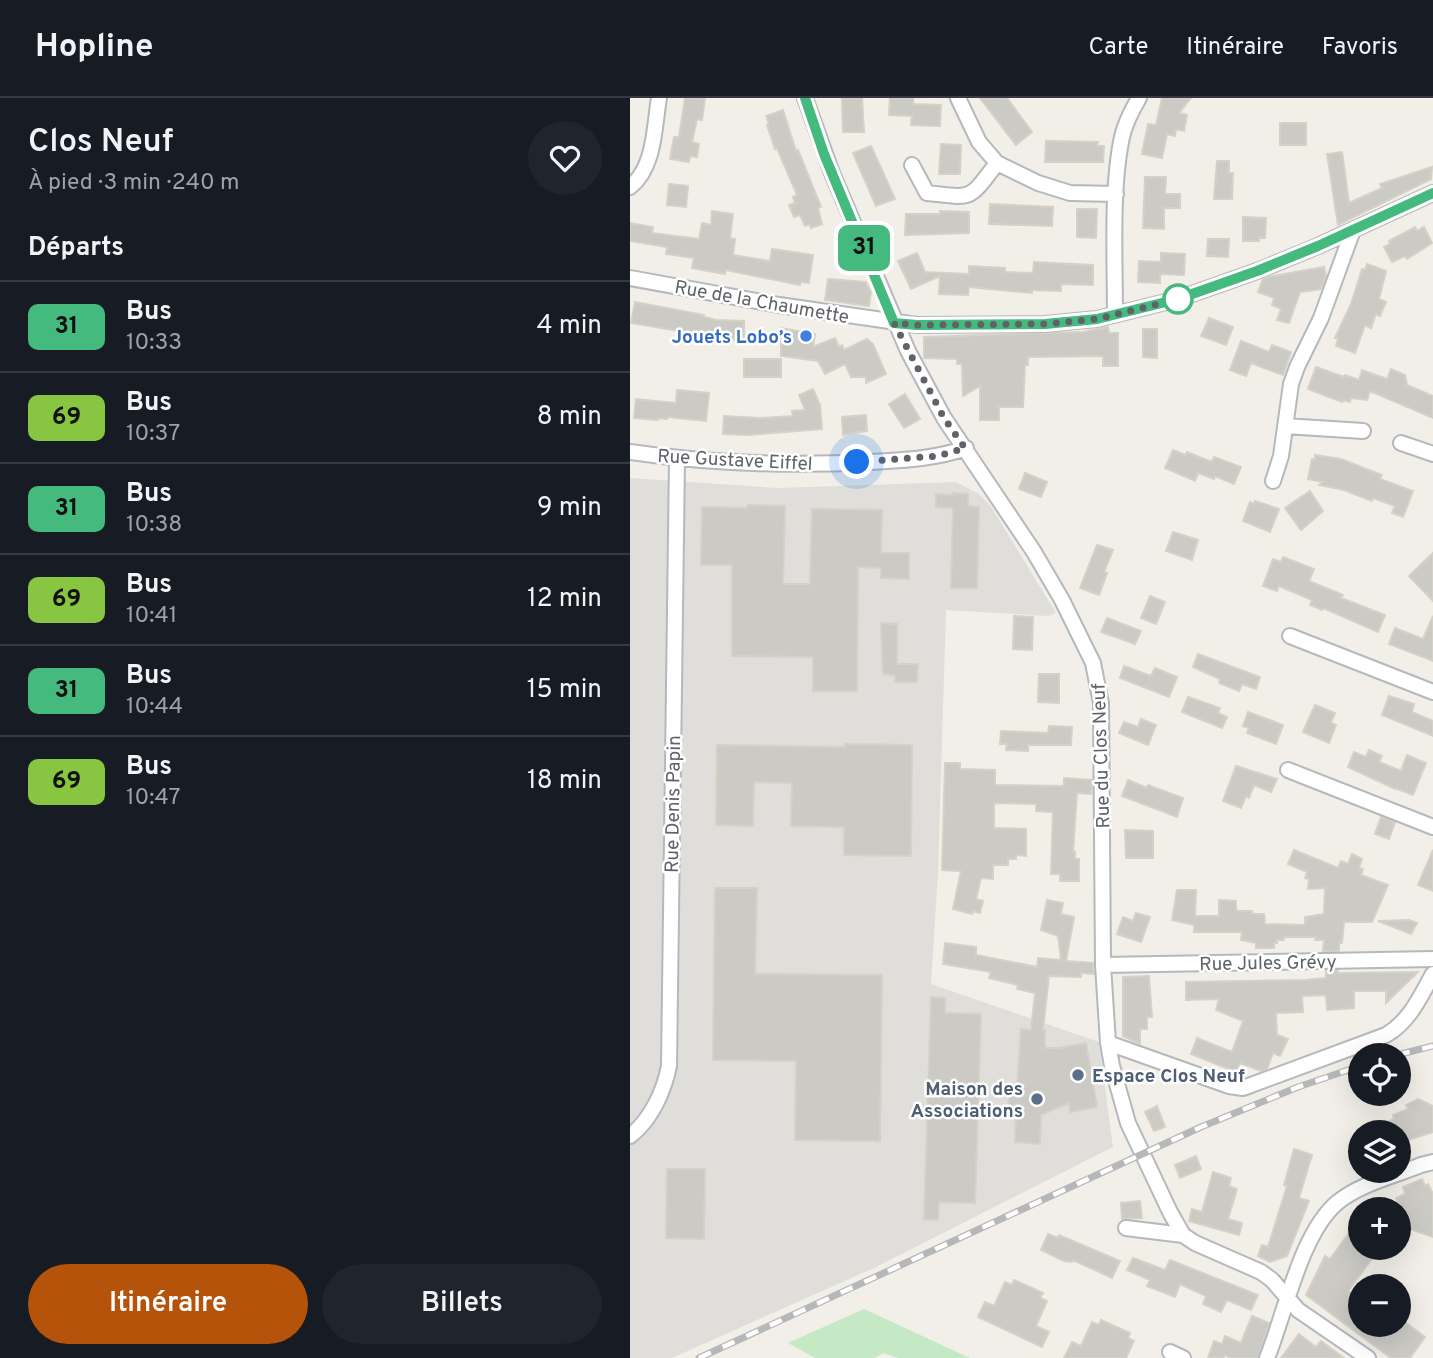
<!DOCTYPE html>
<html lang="fr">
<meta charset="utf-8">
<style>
:root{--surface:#171b24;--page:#20242c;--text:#f1f3f6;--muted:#9ea1a6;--line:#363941;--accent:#b45309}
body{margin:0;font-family:Overpass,sans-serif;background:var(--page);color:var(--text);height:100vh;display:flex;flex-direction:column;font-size:26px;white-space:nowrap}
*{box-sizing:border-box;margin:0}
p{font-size:23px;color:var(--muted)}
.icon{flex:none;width:38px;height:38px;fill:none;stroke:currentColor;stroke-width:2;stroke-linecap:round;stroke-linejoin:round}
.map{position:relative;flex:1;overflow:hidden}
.drawer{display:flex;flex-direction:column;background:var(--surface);width:630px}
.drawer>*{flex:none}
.badge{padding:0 14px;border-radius:10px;font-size:24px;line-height:46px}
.tools{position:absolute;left:718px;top:945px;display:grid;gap:14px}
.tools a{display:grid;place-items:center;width:63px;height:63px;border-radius:50%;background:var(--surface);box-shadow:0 7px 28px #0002;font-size:35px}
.you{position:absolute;width:35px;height:35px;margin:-18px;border:5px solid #fff;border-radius:50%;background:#1a73e8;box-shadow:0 0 0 10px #1a73e833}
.map>.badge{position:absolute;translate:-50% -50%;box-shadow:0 0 0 4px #fff}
h2{padding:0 28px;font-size:26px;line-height:63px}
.round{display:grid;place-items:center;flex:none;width:74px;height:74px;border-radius:37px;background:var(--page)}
.head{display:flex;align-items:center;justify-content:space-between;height:119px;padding:0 28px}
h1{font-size:33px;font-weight:600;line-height:52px}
.primary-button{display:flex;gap:14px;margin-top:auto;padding:14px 28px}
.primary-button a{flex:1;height:80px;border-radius:42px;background:var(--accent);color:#fff;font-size:28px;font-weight:600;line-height:80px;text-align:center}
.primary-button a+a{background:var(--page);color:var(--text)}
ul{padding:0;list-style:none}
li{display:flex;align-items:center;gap:21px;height:91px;padding:0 28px;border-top:2px solid var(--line)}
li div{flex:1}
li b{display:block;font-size:26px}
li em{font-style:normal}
li .badge{min-width:77px;font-weight:700;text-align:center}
header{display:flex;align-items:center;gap:42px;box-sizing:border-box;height:98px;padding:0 35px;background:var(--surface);border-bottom:2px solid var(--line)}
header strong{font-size:33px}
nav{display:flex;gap:38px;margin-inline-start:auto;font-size:24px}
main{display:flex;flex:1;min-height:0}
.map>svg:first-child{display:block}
.industrial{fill:#e0deda}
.green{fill:#c5e8c5}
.building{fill:#cccac5;stroke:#d6d1c6;stroke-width:2}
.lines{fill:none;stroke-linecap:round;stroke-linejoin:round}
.minor-casing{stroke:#b5b8bc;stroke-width:18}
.minor{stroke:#fff;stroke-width:14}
.rail-casing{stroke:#b6b7b8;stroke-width:7}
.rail{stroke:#fff;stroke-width:4.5;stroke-dasharray:13;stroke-linecap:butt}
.line-casing{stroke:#fff;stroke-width:16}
.line{stroke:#44ba7f;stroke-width:10}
.walk{stroke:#5f6368;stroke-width:7;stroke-dasharray:0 12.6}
.stop-dot{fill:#fff;stroke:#44ba7f;stroke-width:3.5}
.shop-dot{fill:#3f7fe0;stroke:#fff;stroke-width:2.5}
.service-dot{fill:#5c6f8a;stroke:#fff;stroke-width:2.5}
.labels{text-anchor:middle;stroke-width:5;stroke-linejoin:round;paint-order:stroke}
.street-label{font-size:19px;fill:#5f6368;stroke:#fff}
.shop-label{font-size:19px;font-weight:bold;fill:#366cbe;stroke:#fff;text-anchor:end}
.service-label{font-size:19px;font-weight:bold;fill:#4e5e75;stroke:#fff;text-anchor:start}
</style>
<header>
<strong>Hopline</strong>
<nav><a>Carte</a><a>Itinéraire</a><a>Favoris</a></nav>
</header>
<main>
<section class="drawer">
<div class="head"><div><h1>Clos Neuf</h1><p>À pied · 3 min · 240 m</p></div><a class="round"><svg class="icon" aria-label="heart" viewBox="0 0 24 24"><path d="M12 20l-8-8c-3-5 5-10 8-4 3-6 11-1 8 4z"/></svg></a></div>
<h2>Départs</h2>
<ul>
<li><span class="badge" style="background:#44ba7f;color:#111">31</span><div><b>Bus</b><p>10:33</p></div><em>4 min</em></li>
<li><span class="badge" style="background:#88c540;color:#111">69</span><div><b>Bus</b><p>10:37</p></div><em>8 min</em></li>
<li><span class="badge" style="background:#44ba7f;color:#111">31</span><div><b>Bus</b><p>10:38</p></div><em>9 min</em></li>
<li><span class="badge" style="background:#88c540;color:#111">69</span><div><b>Bus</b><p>10:41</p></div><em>12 min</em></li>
<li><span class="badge" style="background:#44ba7f;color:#111">31</span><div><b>Bus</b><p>10:44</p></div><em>15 min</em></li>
<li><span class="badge" style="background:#88c540;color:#111">69</span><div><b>Bus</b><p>10:47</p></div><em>18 min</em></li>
</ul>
<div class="primary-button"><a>Itinéraire</a><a>Billets</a></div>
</section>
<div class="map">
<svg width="803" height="1260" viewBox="0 0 803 1260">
<rect width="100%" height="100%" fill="#f1efe8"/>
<path class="industrial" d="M0 380 148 390 326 384 349 396 360 407 426 515 418 518 316 512 308 775 301 886 469 944 483 1049 246 1169 42 1260H0Z"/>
<path class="green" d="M234 1211 340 1260H268L254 1255 244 1260H185L158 1245Z"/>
<path class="building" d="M55 0H75L72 22 67 21 62 44 69 46 67 59 60 58 59 64 40 61 44 39H49Z
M212 0H232L234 34H213Z
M260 0H283V6L311 7 310 28 281 27 282 18 259 17Z
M350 0H377L402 34 386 47Z
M532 0H561L549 15 557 17 554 33 546 31 545 38 537 36 532 60 512 56 518 26 526 27Z
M153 12 166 53 168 52 191 109 188 110 192 126 181 130 179 126 175 128 170 117 164 119 159 107 165 105 163 99 167 97 147 50 145 51 137 27 139 26 136 18Z
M650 25H676V47H650Z
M416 43 468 44 467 48H474L473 64H415Z
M311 46 331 47 330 76H309Z
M241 48 265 101 246 108 223 55Z
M712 54 719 105 752 90 750 86 802 69 801 81 708 127 697 56Z
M587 63H599V75H603L602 101H584Z
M515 79H536L535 96H550V110H534V131L513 130Z
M39 86 58 88 56 109 37 107Z
M360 106 423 109 422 128 359 126Z
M447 111H467L466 140 447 139Z
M82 113 103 116 100 140 105 141 103 157 140 163 142 151 183 157 179 185 170 184V187L96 172 95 176 62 170 64 160 36 156 37 149 0 143V125L23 129 22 135 69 141 72 125 81 127Z
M310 113 339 114V135L275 137 276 116H310Z
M613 119 636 120 635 140H629V143H613Z
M785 129 787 133 794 129 802 145 777 161 775 158 762 164 754 149 760 146 759 143Z
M578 141H599L598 159 577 158Z
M287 155 295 174 339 176V168L375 170V174L403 175 404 164 463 167V187L431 186V193L402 192V195L339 189 338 197 309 196 310 178 281 191 268 163Z
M531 155 555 156 554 177 530 176V185L508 184 509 163 531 164Z
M737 166 756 173 749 201 756 204 750 218 746 216 741 230 735 227 725 255 706 248 708 241 705 240 721 206 732 171 735 172Z
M694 169 696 178 691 191 670 194 659 225 647 222 651 211 642 207 644 200 628 194 633 181 637 179Z
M198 181 236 184 241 194 239 208 195 202Z
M5 204 74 217V219L86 222 114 223V242L77 241V243L48 239 49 233 1 225Z
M579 220 603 229 596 247 571 238Z
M478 229 479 235H488V268H473V258L398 259V267H395L393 309H369V322H350V288L333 298 332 266H327V261L294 260V239L453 234Z
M151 230 185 236 183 249 205 240 209 249 212 247 214 252 237 241 243 246 256 276 236 285V279H221L215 266 195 276 188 263 151 258Z
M513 231H527V260L513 259Z
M611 243 639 254 642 247 661 254 653 277 621 265 616 278 600 272Z
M114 261H151V279H114Z
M686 269 714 279 715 277 729 282 732 272 757 281 761 271 775 277 777 287 803 298V320L740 293 737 302 721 300 720 304 713 302 712 304 678 291Z
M183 291 190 307 192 331 118 337 93 336 94 318 130 320 163 318 162 313 175 312 169 297Z
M47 292 79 295 76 323 38 319 37 321 28 320V322L4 320 6 301 46 305Z
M275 296 290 321 274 330 259 306Z
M236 317 237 333 213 337 212 319Z
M543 352 556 357 557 354 582 364 584 359 611 369 604 386 585 378 584 381 568 375 565 383 535 370Z
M685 357 711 361 752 377 750 381 783 393 773 419 762 415 765 408 743 400 742 403 714 392 689 387 693 384 678 381 682 361H685Z
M395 375 417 384 411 399 389 391Z
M680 393 693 413 671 432 655 410Z
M323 395 338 396V408L349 409 347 490H321L323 410 306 409V396L323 397Z
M625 403 649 411 640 434 613 423 620 404 624 406Z
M118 407 155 408 153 486H180L182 411 252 412 251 455H279V481L251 480V470L228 469 227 593H183V559L102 558V467H71L72 409 117 410Z
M543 434 568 442 562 462 536 453Z
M467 447 483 452 474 474 477 475 469 497 450 490Z
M803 455V503L779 478Z
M653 459 684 471 679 483 713 497 711 500 755 517 748 534 693 510 692 512 680 507 682 502 649 488 647 493 633 488 643 461 651 464Z
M520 498 535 504 526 526 511 520Z
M384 518 403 519 402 552 383 551Z
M803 518V563L759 546 765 530 793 541Z
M477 520 511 533 505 546 471 534Z
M251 525 267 526V566H288L287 584H265V577L253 576Z
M568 556 630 579 626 591 612 586 609 593 589 585 590 581 563 569Z
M494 568 521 578 525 570 547 579 539 599 490 580Z
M409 576H429V605L408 604Z
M759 598 784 606 782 614 803 623V638L752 617Z
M558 599 590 610 588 615 597 619 592 630 552 614Z
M685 607 705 615 701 625 706 627 699 645 673 634Z
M618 614 653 627 646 646 617 635 619 630 613 628Z
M511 621 526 627 518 647 489 635 494 624 508 629Z
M419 628 442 629 441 647H398V653L376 652 377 646H370L371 633 418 635Z
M215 646 282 647 281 758 214 757V729L161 728 162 685 124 684 123 728 86 727 87 647 215 649Z
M739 652 752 658 749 664 771 673 777 657 796 665 783 697 765 690V691L718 669 724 654 736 659Z
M315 665H330V671L365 672V687L434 688V680L462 682 461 696 447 695 443 754H445V761H449V783H430V776H421L423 714 406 713V706L364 705V730L396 731V758L386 757V761H378V767H363V781L351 780 346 801 353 803 350 815 343 813 342 816 323 811 331 773 312 772Z
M606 668 647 681 641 694 624 687 619 700 616 698 611 710 593 703Z
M498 682 517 690 518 687 553 700 547 719 492 698Z
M751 719 765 724 759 741 745 736Z
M495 732 523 733V760H496Z
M664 752 708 770 711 763 718 766 722 756 732 761 729 770 733 771 731 777 758 787 742 824H714L712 845H709V853H693L694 842H685L686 839H654V842H647V845H644V850H626V845L611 842 612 834H564V827L542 822 547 792H566L565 818H589V802L606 803V811L608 813H622V816H634L635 826 675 827V819L694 816 695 790 678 791 679 781 675 780 677 774 658 766Z
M803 752V793L788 787Z
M85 790H127L125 876 252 877 250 1043 165 1042 166 963 83 962Z
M417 802 433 805 431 816 444 819 436 863 463 865 464 876 451 875V879L419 878 413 932H415V950H429L456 945 467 1009 440 1014 439 1005 411 1017 410 1046 385 1044 386 1017H378L379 989 387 990 391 931 401 932 405 895 387 891 388 887 359 880 361 874 313 866 315 845 346 849V857L407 869 408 860 431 862 428 838 411 832Z
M506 815 520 819 511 844 487 836 493 819 503 823Z
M779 822 787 825 781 836 748 823Z
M708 872V875L788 874 756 905V893H724V910L697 912 696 897 672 898 673 914 646 915 647 937 658 941 650 958 643 955 637 971 631 973 610 965 606 974 561 956 567 940 602 954 613 923 586 912 589 901 556 902V884L675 882 696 880V873Z
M519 878 522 919H517V931H510V946L493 938V879Z
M301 899 315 900V915L351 916 345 1105 309 1104 308 1122 294 1121Z
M788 1001 803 1008V1034L772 1044 771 1041 768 1042V1034H761L757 1024 764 1021 763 1017 778 1011 776 1007Z
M527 1008 535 1029 524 1033 515 1014Z
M664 1051 682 1057 669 1100 679 1103 657 1158 640 1164 628 1158 632 1147 638 1149 657 1088 654 1087Z
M566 1058 571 1071 550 1080 545 1067Z
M37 1071H75L74 1141 36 1140Z
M583 1074 601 1080 599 1088 607 1091 598 1121 612 1125 609 1137 559 1123 562 1111 572 1114Z
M792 1081 795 1088 798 1086 803 1096V1139L768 1127 777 1123 766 1100 775 1096 773 1089Z
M510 1103 512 1120 492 1121 491 1105Z
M719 1135 730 1142V1150H750L718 1193 730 1202V1227H768V1219L795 1239 780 1260H761L676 1197 695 1158 700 1161Z
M418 1136 428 1140 429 1137 490 1163 482 1180 443 1162 442 1164 434 1163 411 1152Z
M503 1160 535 1172 540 1162 628 1197 621 1212 597 1202 591 1214 573 1206 576 1198 550 1186 545 1199 517 1188 520 1182 497 1172Z
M384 1182 413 1195 410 1200 417 1203 406 1228 419 1234 412 1249 348 1219 355 1204 364 1208 375 1184 382 1187Z
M622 1218 639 1225 628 1260H601L595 1257 593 1260H578L584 1243 592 1246 595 1238 611 1245Z
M471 1222 500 1235 498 1240 504 1243 496 1260H434L442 1244 451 1248 462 1224 469 1227Z
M669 1236 686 1249 691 1243 714 1260H651Z"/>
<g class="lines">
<g class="minor-casing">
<path id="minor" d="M175 0 202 75 278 253 314 320 404 454 432 502 463 565 471 605 473 867 478 945 482 968 498 1025 540 1114 553 1137 565 1145 631 1174 642 1182 668 1212 738 1260
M328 0 349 44 367 65 408 85 440 95 486 96
M282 67 297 95C344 100 338 103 367 65
M0 89C25 69 24 30 29 0
M0 180 149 207 287 227 415 226 467 221 548 201 627 173 688 148 803 95
M485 216C485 163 481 90 492 39 495 25 502 12 509 0
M655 328 733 333
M771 345 803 356
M0 354C80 366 160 368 241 364 273 362 305 361 336 350
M643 383 651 358 661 286 667 269 691 220 723 132
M660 538 803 594
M658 672 803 729
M473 867 803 861
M478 945 599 988 613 990 756 937C780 923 790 899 803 876
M0 1038C21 1022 34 993 39 968L47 361
M496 1130 553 1137
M540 1254 553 1260
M637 1260C655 1216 671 1134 708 1104 730 1086 764 1078 791 1067L803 1064"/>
</g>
<use href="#minor" class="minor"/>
<g class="rail-casing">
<path id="rail" d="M767 957 803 948
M69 1260 571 1029 668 989 730 968"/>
</g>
<use href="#rail" class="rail"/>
</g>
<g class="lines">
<g class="line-casing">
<path id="line" d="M175 0 194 56 264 225 287 227 415 226 467 221 548 201 627 173 688 148 803 95"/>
</g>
<use href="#line" class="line"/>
<path class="walk" d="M227 364 308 358 335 350 314 320 264 225 287 227 415 226 467 221 548 201"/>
</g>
<circle class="stop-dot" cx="548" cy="201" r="14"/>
<circle class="shop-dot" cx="176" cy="238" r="7"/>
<g class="service-dot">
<circle cx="448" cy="977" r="7"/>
<circle cx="407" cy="1001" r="7"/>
</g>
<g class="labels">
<g class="street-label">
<text transform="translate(132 203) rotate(10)" y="7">Rue de la Chaumette</text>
<text transform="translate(105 361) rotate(3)" y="7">Rue Gustave Eiffel</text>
<text transform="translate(470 658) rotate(-92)" y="7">Rue du Clos Neuf</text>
<text transform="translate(42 706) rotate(-89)" y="7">Rue Denis Papin</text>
<text transform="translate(638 864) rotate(-1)" y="7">Rue Jules Grévy</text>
</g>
<g class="shop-label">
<text x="162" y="245">Jouets Lobo’s</text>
</g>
<g class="service-label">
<text x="462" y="984">Espace Clos Neuf</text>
<text x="393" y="997" text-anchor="end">Maison des<tspan x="393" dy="22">Associations</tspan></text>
</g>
</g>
</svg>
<div class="tools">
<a><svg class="icon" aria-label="locate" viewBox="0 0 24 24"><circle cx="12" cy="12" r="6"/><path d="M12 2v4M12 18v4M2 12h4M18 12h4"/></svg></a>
<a><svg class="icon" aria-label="layers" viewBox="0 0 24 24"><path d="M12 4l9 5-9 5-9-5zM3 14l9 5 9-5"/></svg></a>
<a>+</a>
<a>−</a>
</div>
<div class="you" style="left:227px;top:364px"></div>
<b class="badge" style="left:234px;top:150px;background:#44ba7f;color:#111">31</b>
</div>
</main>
